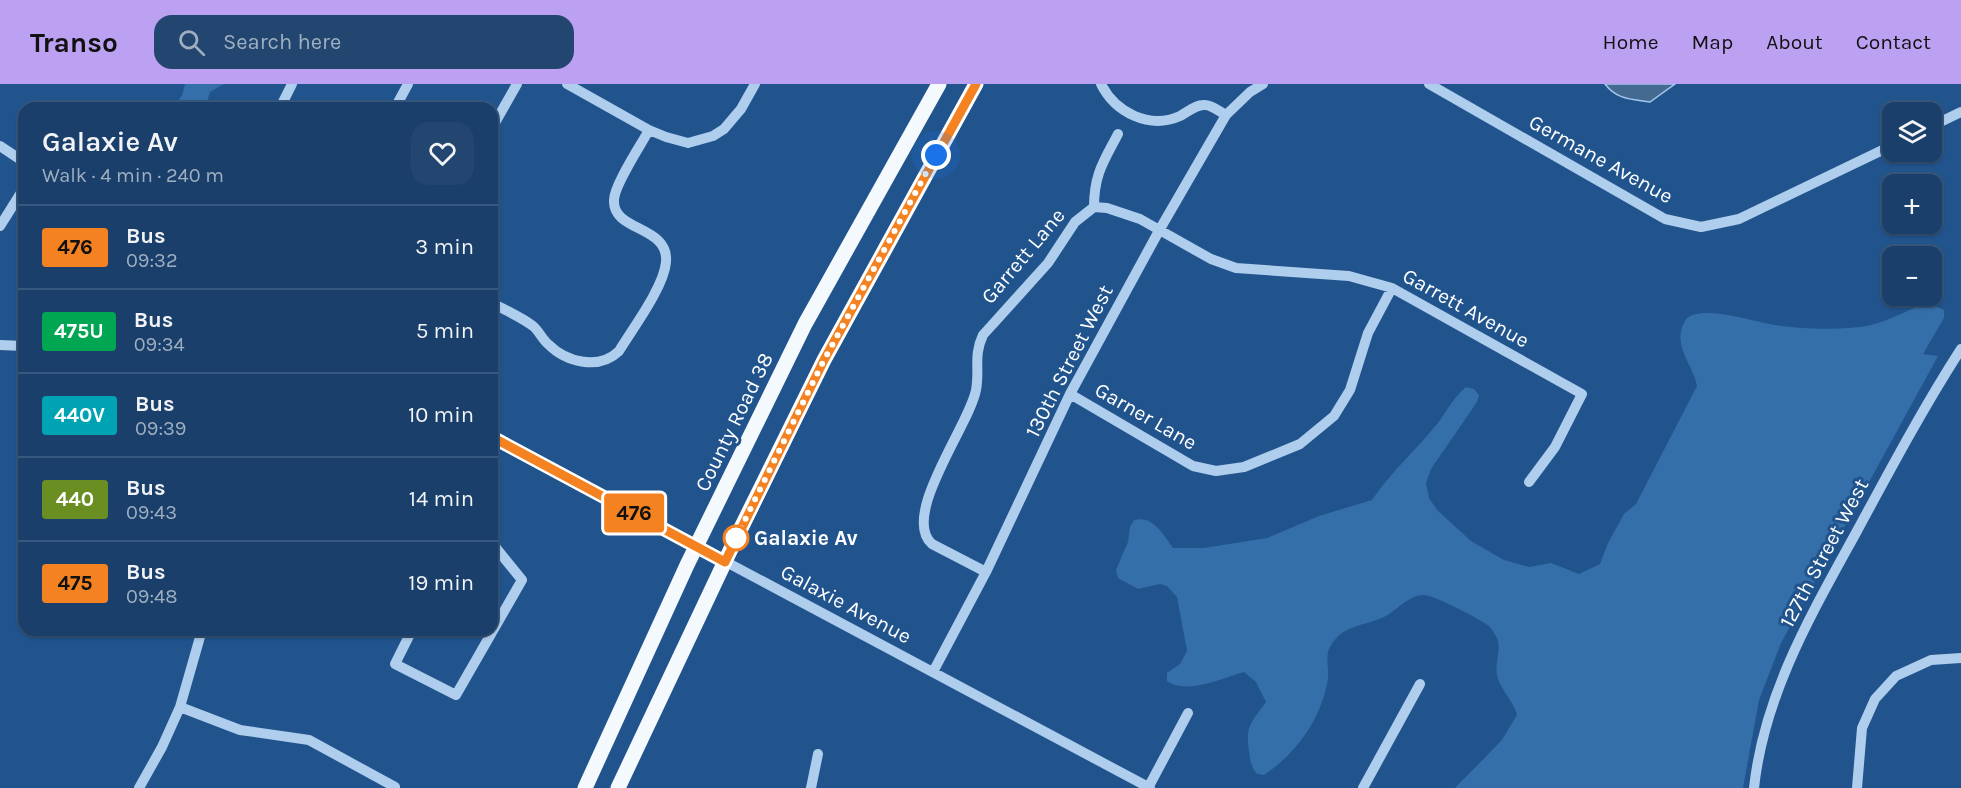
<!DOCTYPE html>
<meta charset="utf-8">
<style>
:root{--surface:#193f6a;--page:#224670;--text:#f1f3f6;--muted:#9fafc1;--line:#37587e;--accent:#bca0f2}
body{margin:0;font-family:Karla,sans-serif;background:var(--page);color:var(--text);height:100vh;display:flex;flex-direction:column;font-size:22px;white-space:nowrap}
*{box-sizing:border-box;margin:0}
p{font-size:20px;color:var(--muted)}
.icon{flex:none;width:33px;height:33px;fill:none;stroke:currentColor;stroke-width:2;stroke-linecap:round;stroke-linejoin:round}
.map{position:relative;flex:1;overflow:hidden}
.panel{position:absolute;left:18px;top:18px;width:480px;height:534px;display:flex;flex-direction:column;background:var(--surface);border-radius:18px;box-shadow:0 2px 4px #0004,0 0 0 2px var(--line)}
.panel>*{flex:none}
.badge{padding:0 12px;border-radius:4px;font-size:21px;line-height:39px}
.buttons{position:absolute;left:1882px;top:18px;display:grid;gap:12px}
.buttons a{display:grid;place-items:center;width:60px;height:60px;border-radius:12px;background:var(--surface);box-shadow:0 2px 4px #0004,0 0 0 2px var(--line);font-size:30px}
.you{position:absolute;width:30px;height:30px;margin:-15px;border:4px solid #fff;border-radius:50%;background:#1a73e8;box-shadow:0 0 0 9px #1a73e833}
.map>.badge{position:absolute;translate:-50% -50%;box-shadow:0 0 0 3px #fff}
.round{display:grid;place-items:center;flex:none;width:63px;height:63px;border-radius:18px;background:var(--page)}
.headline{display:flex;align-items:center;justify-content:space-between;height:102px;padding:0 24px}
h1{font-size:28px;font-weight:600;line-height:45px}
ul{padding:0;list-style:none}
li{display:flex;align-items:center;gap:18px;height:84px;padding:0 24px;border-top:2px solid var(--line)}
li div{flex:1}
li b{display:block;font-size:22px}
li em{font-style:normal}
li .badge{min-width:66px;font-weight:700;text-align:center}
header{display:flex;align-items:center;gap:36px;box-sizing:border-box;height:84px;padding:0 30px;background:var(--accent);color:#111}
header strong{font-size:28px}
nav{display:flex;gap:33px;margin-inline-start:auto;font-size:21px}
.search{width:420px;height:54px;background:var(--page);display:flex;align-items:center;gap:15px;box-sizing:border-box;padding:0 21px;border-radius:18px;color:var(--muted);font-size:22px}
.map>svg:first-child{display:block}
.green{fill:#356faa}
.water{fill:#456a92;stroke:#a3c8ed;stroke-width:1.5}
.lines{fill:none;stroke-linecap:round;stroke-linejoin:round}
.minor{stroke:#afcdec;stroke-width:10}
.major{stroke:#f4f9fe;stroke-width:15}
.line-casing{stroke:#fff;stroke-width:14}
.line{stroke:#f58220;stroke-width:9}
.walk{stroke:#fff;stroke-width:6;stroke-dasharray:0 10.8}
.stop-dot{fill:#fff;stroke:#f58220;stroke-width:3}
.labels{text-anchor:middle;stroke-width:6;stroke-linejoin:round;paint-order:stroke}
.street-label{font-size:21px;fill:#fff;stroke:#21548d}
.stop-label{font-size:21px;font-weight:bold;fill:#fff;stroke:#21548d;text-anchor:start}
</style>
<header>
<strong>Transo</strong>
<div class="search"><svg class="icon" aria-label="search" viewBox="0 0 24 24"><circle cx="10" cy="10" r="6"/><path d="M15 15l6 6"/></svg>Search here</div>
<nav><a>Home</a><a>Map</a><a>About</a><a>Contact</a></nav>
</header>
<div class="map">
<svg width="1961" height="704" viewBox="0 0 1961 704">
<rect width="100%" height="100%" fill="#21548d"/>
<path class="green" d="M185 0H224L210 8 205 24H174L182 11Z
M1930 220 1944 226V234L1923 270 1938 272 1781 559 1759 616 1743 704H1455L1502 656 1517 631C1513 617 1503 608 1498 595 1493 582 1502 566 1497 554 1495 551 1492 545 1489 542 1482 536 1432 510 1423 511 1409 511 1396 527 1384 533 1362 543 1343 540 1330 563 1325 571 1329 585 1328 594 1322 634 1297 669 1264 691L1257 690C1251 683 1250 676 1249 667 1245 641 1252 638 1266 618L1256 598 1244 588C1223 594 1187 611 1167 597V589L1180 580 1187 567 1177 513 1167 502 1160 500 1138 505 1118 494 1116 486 1128 458 1130 443 1134 436C1153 431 1163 450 1173 464H1204L1267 454 1319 432 1372 416C1391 388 1416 366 1437 340 1448 326 1452 315 1466 303L1474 305 1479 311 1477 318 1431 385 1426 399 1429 414 1437 426 1471 457 1504 476 1529 483 1551 479 1579 490 1600 480 1608 459 1624 430 1636 420 1697 302C1693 280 1671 261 1685 237 1695 219 1752 237 1769 240 1796 245 1844 247 1871 241 1888 237 1906 227 1922 221Z"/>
<path class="water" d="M1605 0H1675L1650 18C1632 15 1617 16 1605 0Z"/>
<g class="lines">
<path class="minor" d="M567 0 649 46 666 53 688 59 713 52 724 45 741 25 755 0
M1101 0C1115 28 1149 46 1180 32 1188 28 1196 20 1205 21 1212 21 1220 28 1226 31
M1429 0 1665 135 1701 143 1739 135 1893 61
M280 24 292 0
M395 24 408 0
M1932 42 1961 28
M492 44 517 0
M0 62 24 78
M1094 123 1107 124 1140 135 1211 175 1236 184 1349 192 1392 204 1582 310 1555 363 1529 398
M1094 123C1094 90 1104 77 1118 50
M0 142 24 104
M492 219C505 226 521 233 533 242 539 247 542 255 548 260 567 279 599 286 619 267 633 244 664 203 666 178 669 141 612 148 614 116 614 101 641 61 649 46
M0 261 24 262
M1070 310 1193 382 1216 387 1244 383 1300 360 1334 332 1350 306 1368 249 1392 204
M492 353 1150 704
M986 488 932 460C900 432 970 340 976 306 980 285 973 272 983 251L1048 179 1075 138 1094 123
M412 546 395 580 456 611 522 496 492 459
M933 588 986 488 1070 310 1160 145 1226 31 1250 8 1263 0
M180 623 240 646 309 656 395 703
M139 704 162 663 180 623 202 546
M811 704 818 670
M1148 704 1188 629
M1363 704 1420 600
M1754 704C1764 610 1812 529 1857 447 1890 386 1923 324 1961 265
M1857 704 1862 644 1875 615 1896 592 1931 576 1961 574"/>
<path class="major" d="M585 704 687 481 805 240 939 0
M618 704 736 454 824 276 976 0"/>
</g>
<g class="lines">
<g class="line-casing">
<path id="line" d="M492 353 725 478 824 276 976 0"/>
</g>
<use href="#line" class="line"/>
<path class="walk" d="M736 454 824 276 936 71"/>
</g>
<circle class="stop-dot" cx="736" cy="454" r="12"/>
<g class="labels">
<g class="street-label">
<text transform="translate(1601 75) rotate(29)" y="7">Germane Avenue</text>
<text transform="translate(1023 172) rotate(-50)" y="7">Garrett Lane</text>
<text transform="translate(1466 224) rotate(29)" y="7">Garrett Avenue</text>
<text transform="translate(1069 277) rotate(-63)" y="7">130th Street West</text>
<text transform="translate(1146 332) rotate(30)" y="7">Garner Lane</text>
<text transform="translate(734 338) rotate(-64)" y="7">County Road 38</text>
<text transform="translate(1824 469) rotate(-62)" y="7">127th Street West</text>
<text transform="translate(846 520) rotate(28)" y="7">Galaxie Avenue</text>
</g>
<g class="stop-label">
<text x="754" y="461">Galaxie Av</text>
</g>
</g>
</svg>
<div class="buttons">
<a><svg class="icon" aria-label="layers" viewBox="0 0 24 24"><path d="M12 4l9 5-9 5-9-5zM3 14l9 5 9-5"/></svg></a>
<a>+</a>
<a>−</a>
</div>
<div class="you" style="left:936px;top:71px"></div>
<b class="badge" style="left:634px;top:429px;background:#f58220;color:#111">476</b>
<section class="panel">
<div class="headline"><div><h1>Galaxie Av</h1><p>Walk · 4 min · 240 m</p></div><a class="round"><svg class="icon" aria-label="heart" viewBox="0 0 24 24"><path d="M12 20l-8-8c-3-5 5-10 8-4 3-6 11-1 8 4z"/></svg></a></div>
<ul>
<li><span class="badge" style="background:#f58220;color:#111">476</span><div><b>Bus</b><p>09:32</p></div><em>3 min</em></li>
<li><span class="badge" style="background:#00a651;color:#fff">475U</span><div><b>Bus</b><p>09:34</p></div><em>5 min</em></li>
<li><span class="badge" style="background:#00a3b4;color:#fff">440V</span><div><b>Bus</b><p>09:39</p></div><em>10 min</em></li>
<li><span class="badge" style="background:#6b8e23;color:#fff">440</span><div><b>Bus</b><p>09:43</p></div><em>14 min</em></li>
<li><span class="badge" style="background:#f58220;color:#111">475</span><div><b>Bus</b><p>09:48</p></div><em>19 min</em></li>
</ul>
</section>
</div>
